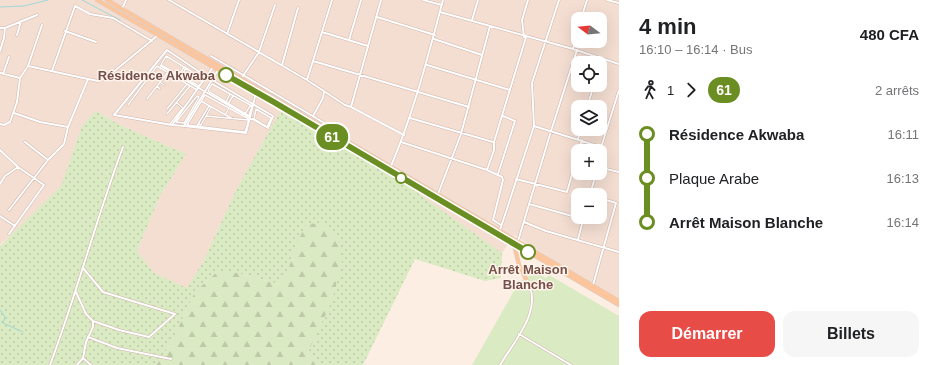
<!DOCTYPE html>
<html lang="fr">
<meta charset="utf-8">
<style>
:root{--surface:#fff;--page:#f6f6f6;--text:#202124;--muted:#757577;--accent:#e84c47}
body{margin:0;font-family:Arial,sans-serif;background:var(--page);color:var(--text);height:100vh;display:flex;flex-direction:column;font-size:15px;white-space:nowrap}
*{box-sizing:border-box;margin:0}
p{font-size:13px;color:var(--muted)}
.icon{flex:none;width:22px;height:22px;fill:none;stroke:currentColor;stroke-width:2;stroke-linecap:round;stroke-linejoin:round}
.map{position:relative;flex:1;overflow:hidden}
.details{display:flex;flex-direction:column;background:var(--surface);width:320px}
.details>*{flex:none}
.badge{padding:0 8px;border-radius:13px;font-size:14px;line-height:26px}
.needle{width:26px;rotate:286deg}
.fabs{position:absolute;left:571px;top:12px;display:grid;gap:8px}
.fabs a{display:grid;place-items:center;width:36px;height:36px;border-radius:8px;background:var(--surface);box-shadow:0 4px 16px #0002;font-size:20px}
.map>.badge{position:absolute;translate:-50% -50%;box-shadow:0 0 0 2px #fff}
.legs{display:flex;align-items:center;gap:6px;height:44px;padding:0 20px;font-size:13px}
.legs p{margin-inline-start:auto}
.headline{display:flex;align-items:center;justify-content:space-between;height:68px;padding:0 20px}
h1{font-size:22px;font-weight:600;line-height:30px}
.action{display:flex;gap:8px;margin-top:auto;padding:8px 20px}
.action a{flex:1;height:46px;border-radius:12px;background:var(--accent);color:#fff;font-size:16px;font-weight:600;line-height:46px;text-align:center}
.action a+a{background:var(--page);color:var(--text)}
ul{padding:0 20px;list-style:none}
li{display:flex;align-items:center;gap:14px;height:44px;font-size:15px}
li i{display:grid;place-items:center;width:6px;height:100%;margin:0 5px;background:currentColor}
li i::after{content:'';width:10px;height:10px;margin:-5px;border:3px solid;border-radius:50%;background:var(--surface)}
li p{margin-inline-start:auto}
li:first-child i{background:linear-gradient(#0000 50%,currentColor 0)}
li:last-child i{background:linear-gradient(currentColor 50%,#0000 0)}
main{display:flex;flex:1;min-height:0}
.map>svg:first-child{display:block}
.residential{fill:#f4ded2;fill-rule:evenodd}
.grass{fill:url(#grass-dots)}
.forest{fill:url(#forest-firs)}
.pitch{fill:#daeac2}
.lines{fill:none;stroke-linecap:round;stroke-linejoin:round}
.stream{stroke:#9ed8d6;stroke-width:1}
.pedestrian-casing{stroke:#d0b6ad;stroke-width:2.5}
.minor-casing{stroke:#d0b6ad;stroke-width:3}
.primary-casing{stroke:#d8cecc;stroke-width:4.5}
.pedestrian{stroke:#fff;stroke-width:1.5}
.minor{stroke:#fff;stroke-width:2}
.primary{stroke:#fcc59b;stroke-width:3.5}
.line-1-casing{stroke:#fff;stroke-width:9}
.line-1{stroke:#6b8e23;stroke-width:6}
.stop-1-dot{fill:#fff;stroke:#6b8e23;stroke-width:2}
.labels{text-anchor:middle;stroke-width:3;stroke-linejoin:round;paint-order:stroke}
.stop-label{font-size:13px;font-weight:bold;fill:#755049;stroke:#fff3ea;text-anchor:end}
</style>
<main>
<div class="map">
<svg width="619" height="365" viewBox="0 0 619 365">
<defs>
<pattern id="grass-dots" width="8" height="8" patternUnits="userSpaceOnUse"><rect width="8" height="8" fill="#daeac2"/><path d="M2 2h.1M6 6h.1" fill="none" stroke="#bfcaa8" stroke-width="1.8" stroke-linecap="round"/></pattern>
<pattern id="forest-firs" width="22" height="20" patternUnits="userSpaceOnUse"><rect width="22" height="20" fill="#daeac2"/><path d="M5 1l3.5 6h-7zM16 11l3.5 6h-7z" fill="#bfcaa8"/></pattern>
</defs>
<rect width="100%" height="100%" fill="#fceee3"/>
<path class="residential" d="M0 0H619V301L514 235 502 253 377 164 272 127 237 188 203 262 188 289 154 273 137 251 159 198 186 154 118 124 96 111 66 185 0 245ZM578 19H600V41H578ZM578 63H600V85H578ZM578 107H600V129H578ZM578 151H600V173H578ZM578 195H600V217H578Z"/>
<path class="grass" d="M283 107 377 164 502 253 501 278 485 281 415 259 363 365H318L307 354 316 335 296 245 287 274 278 284 237 273H216L195 292 171 343 156 365H0V246L61 186 82 126 96 111 118 124 186 154 159 198 137 251 154 273 187 288 203 262 237 188Z"/>
<path class="forest" d="M307 223 327 225 338 238 342 262 332 301 307 354 318 365H156L171 343 195 292 216 273H237L278 284 287 274 296 245Z"/>
<path class="pitch" d="M536 272 546 278 549 275 619 316V365H472L519 282Z"/>
<g class="lines">
<path class="stream" d="M82 0 120 20
M0 7 24 6 48 0
M0 310 5 317 3 323 23 332"/>
<g class="pedestrian-casing">
<path id="pedestrian" d="M166 56 204 79 199 86 161 65Z
M179 75 184 67
M181 76 186 68
M160 82 164 85
M212 84 252 106 249 116 208 91Z
M157 86 160 89
M205 95 249 119 245 132 187 125Z
M197 96 199 97 184 123 176 122Z
M147 99 168 72
M201 101 231 118
M226 102 230 94
M177 103 183 108
M228 104 233 96
M128 105 157 66 187 84
M167 109 187 84 197 90
M256 109 271 118 267 127 254 119Z
M167 114 190 86
M245 114 250 106
M225 115 229 108
M206 116 248 120
M170 124 182 109
M198 124 201 125 211 107
M197 126 209 106"/>
</g>
<g class="minor-casing">
<path id="minor" d="M169 0 307 80 345 105 351 107 404 135
M423 0 442 5
M607 0 619 3
M122 9 126 0
M440 12 573 49 619 64
M377 17 435 35
M581 19 587 0
M472 20 478 0
M0 28H5L4 38 0 51
M5 28 37 15
M65 31 96 42
M322 32 368 46
M227 34 239 0
M17 35 21 21
M524 37 522 20 528 0
M434 39 482 55
M349 40 361 0
M573 49 578 31
M211 56 338 131 339 136
M313 61 469 107
M282 65 298 8
M427 65 510 90
M600 65 602 58
M28 66 88 79
M161 66 268 128 273 116 207 77 167 50 114 115 172 125
M213 67 172 125 184 126 218 70
M52 71 75 6 90 14 113 18 152 41
M0 73 20 78 28 66 42 25
M3 74 9 57
M243 76 259 52 275 5
M307 80 332 0
M351 107 381 0
M587 107 594 85
M14 113 40 122 68 127
M313 116 323 98 324 92
M410 118 493 142
M0 124 4 125 10 122 17 102 20 78
M184 126 246 133 256 93
M534 126 601 147
M578 139 581 129
M25 142 48 160
M401 142 487 170 502 177 503 180 493 220 501 225
M0 150 18 167 44 185 9 234
M578 151 582 140
M600 151 619 90
M391 166C414 112 428 56 443 0
M600 169 602 168 619 172
M487 170 494 150V142L526 37
M498 174 515 121 503 116
M516 179 567 192 578 153
M0 184 5 176 18 167
M438 194 461 134 490 26
M590 195 596 173
M529 204 583 219
M9 210 48 160 64 144 68 127 88 79 98 81 106 78 157 36
M0 216 15 226
M524 222 546 231 619 252
M500 230 534 126 532 83 559 0
M578 239 584 217
M518 241 551 131 577 50
M83 268 103 292 175 314 149 337 119 330 93 321
M593 285 616 203 600 198
M76 292 86 314 93 321V327L86 342 83 358 77 365
M519 334 571 365
M88 337 117 348 171 359
M83 358 91 365
M50 365C77 293 96 219 123 147
M500 365C515 340 545 308 526 279"/>
</g>
<g class="primary-casing">
<path id="primary" d="M97 0 272 101 412 184 619 305
M107 0 619 301
M514 244 519 265 526 279"/>
</g>
<use href="#pedestrian" class="pedestrian"/>
<use href="#minor" class="minor"/>
<use href="#primary" class="primary"/>
</g>
<g class="lines">
<g class="line-1-casing">
<path id="line-1" d="M226 75 272 101 528 252"/>
</g>
<use href="#line-1" class="line-1"/>
</g>
<g class="stop-1-dot">
<circle cx="226" cy="75" r="7"/>
<circle cx="401" cy="178" r="5"/>
<circle cx="528" cy="252" r="7"/>
</g>
<g class="labels">
<g class="stop-label">
<text x="215" y="80">Résidence Akwaba</text>
<text x="528" y="274" text-anchor="middle">Arrêt Maison<tspan x="528" dy="15">Blanche</tspan></text>
</g>
</g>
</svg>
<div class="fabs">
<a><svg class="needle" viewBox="-14 -14 28 28"><path d="M0-13l5 13h-10z" fill="#e53935"/><path d="M0 13l5-13h-10z" fill="#757577"/></svg></a>
<a><svg class="icon" aria-label="locate" viewBox="0 0 24 24"><circle cx="12" cy="12" r="6"/><path d="M12 2v4M12 18v4M2 12h4M18 12h4"/></svg></a>
<a><svg class="icon" aria-label="layers" viewBox="0 0 24 24"><path d="M12 4l9 5-9 5-9-5zM3 14l9 5 9-5"/></svg></a>
<a>+</a>
<a>−</a>
</div>
<b class="badge" style="left:332px;top:137px;background:#6b8e23;color:#fff">61</b>
</div>
<section class="details">
<div class="headline"><div><h1>4 min</h1><p>16:10 – 16:14 · Bus</p></div><b>480 CFA</b></div>
<div class="legs"><svg class="icon" aria-label="walk" viewBox="0 0 24 24"><circle cx="13" cy="4" r="2"/><path d="M13 8l-2 6 4 7M11 14l-3 7M7 12l3-4h3l4 4"/></svg>1<svg class="icon" aria-label="forward" viewBox="0 0 24 24"><path d="M9 5l7 7-7 7"/></svg><b class="badge" style="background:#6b8e23;color:#fff">61</b><p>2 arrêts</p></div>
<ul>
<li><i style="color:#6b8e23"></i><b>Résidence Akwaba</b><p>16:11</p></li>
<li><i style="color:#6b8e23"></i><span>Plaque Arabe</span><p>16:13</p></li>
<li><i style="color:#6b8e23"></i><b>Arrêt Maison Blanche</b><p>16:14</p></li>
</ul>
<div class="action"><a>Démarrer</a><a>Billets</a></div>
</section>
</main>
